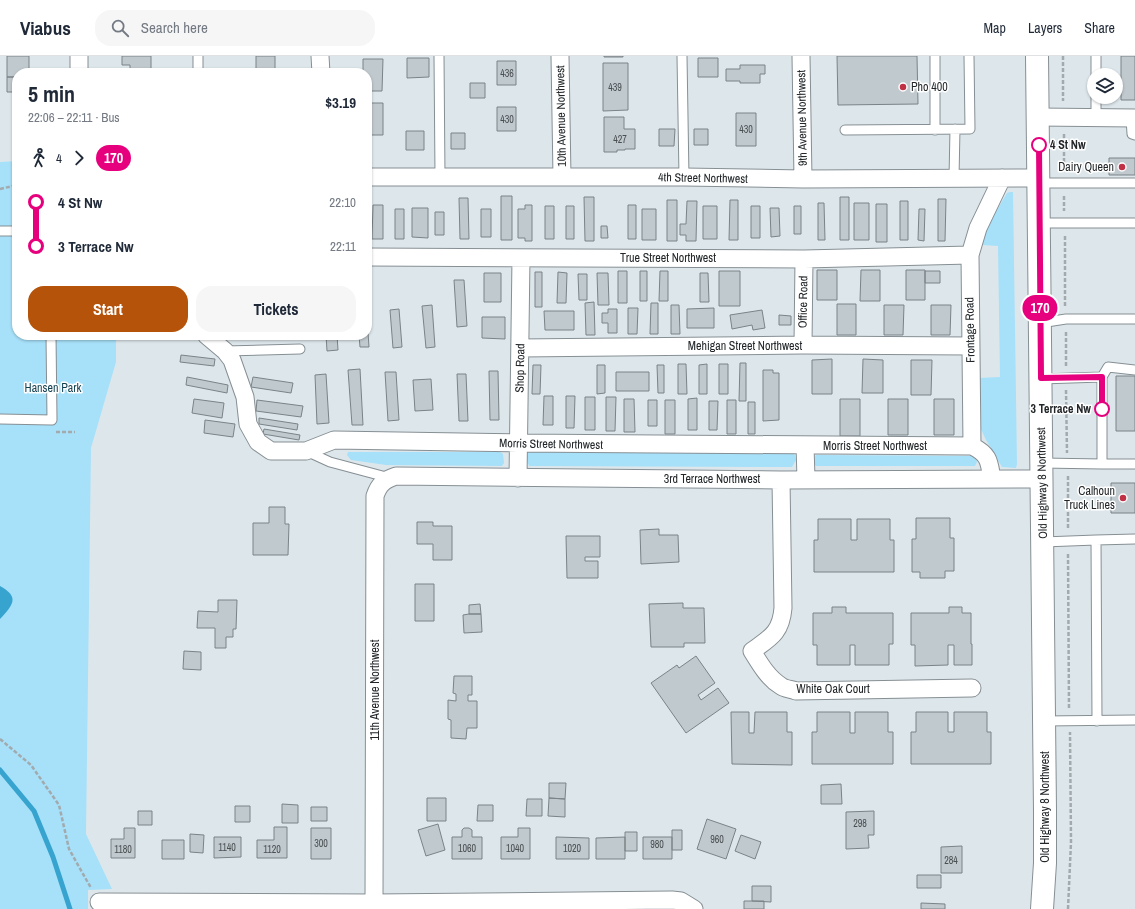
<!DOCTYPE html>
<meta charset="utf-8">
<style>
:root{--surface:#fff;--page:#f6f6f7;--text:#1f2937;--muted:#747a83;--line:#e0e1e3;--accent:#b45309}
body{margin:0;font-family:"Archivo Narrow",sans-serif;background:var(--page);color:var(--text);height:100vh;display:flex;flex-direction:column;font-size:15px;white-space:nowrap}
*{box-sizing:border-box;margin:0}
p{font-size:13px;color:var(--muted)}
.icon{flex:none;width:22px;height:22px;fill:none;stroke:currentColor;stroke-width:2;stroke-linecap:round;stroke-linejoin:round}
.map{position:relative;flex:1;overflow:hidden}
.drawer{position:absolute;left:12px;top:12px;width:360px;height:272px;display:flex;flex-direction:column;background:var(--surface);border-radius:16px;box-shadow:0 1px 3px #0004}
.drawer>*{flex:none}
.badge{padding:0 8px;border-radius:13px;font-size:14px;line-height:26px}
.buttons{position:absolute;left:1087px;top:12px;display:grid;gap:8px}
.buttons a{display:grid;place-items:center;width:36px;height:36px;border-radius:50%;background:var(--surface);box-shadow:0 1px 3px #0004;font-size:20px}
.map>.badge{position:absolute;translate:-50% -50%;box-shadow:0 0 0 2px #fff}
.legs{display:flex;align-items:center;gap:6px;height:44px;padding:0 16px;font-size:13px}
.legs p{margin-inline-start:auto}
.overview{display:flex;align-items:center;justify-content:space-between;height:68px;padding:0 16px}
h1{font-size:22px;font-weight:700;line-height:30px}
.cta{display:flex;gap:8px;margin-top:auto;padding:8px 16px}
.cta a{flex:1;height:46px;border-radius:16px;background:var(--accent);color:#fff;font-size:16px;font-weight:700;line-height:46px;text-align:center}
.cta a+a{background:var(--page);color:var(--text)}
ul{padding:0 16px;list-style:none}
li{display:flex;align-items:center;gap:14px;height:44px;font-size:15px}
li i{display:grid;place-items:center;width:6px;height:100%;margin:0 5px;background:currentColor}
li i::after{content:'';width:10px;height:10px;margin:-5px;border:3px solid;border-radius:50%;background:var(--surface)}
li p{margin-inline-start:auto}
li:first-child i{background:linear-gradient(#0000 50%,currentColor 0)}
li:last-child i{background:linear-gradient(currentColor 50%,#0000 0)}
header{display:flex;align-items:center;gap:24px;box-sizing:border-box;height:56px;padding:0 20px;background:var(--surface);border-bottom:1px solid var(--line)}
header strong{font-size:19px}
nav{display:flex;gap:22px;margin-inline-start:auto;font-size:14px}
.search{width:280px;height:36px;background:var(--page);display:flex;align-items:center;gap:10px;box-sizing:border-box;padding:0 14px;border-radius:16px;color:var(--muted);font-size:15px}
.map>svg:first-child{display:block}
.green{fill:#a7e0f9}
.water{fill:#36a4ce}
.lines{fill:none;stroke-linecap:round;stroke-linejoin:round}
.stream{stroke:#36a4ce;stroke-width:5}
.building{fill:#c0c9ce;stroke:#7a8387}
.lane-casing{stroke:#868f94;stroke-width:11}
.street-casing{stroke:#868f94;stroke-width:19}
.secondary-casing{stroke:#868f94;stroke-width:24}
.path{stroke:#a2aaae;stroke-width:2.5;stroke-dasharray:4 2;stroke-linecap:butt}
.lane{stroke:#fff;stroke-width:9}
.street{stroke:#fff;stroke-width:17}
.secondary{stroke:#fff;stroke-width:22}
.line-1-casing{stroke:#fff;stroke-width:9}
.line-1{stroke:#e6007e;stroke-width:6}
.poi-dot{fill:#c13146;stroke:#fff;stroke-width:1.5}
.stop-1-dot{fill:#fff;stroke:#e6007e;stroke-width:2}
.labels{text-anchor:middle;stroke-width:3;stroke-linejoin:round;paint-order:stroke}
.number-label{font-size:10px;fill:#4a4f52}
.poi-label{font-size:12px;fill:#222628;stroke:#fff;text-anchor:end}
.street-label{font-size:12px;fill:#222628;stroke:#fff}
.stop-label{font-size:12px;font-weight:bold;fill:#222628;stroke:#fff;text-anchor:start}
.park-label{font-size:12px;fill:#0f3e4f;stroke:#fff}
</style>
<header>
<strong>Viabus</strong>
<div class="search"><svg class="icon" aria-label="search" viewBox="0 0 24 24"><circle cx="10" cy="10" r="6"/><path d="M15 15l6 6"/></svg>Search here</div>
<nav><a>Map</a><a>Layers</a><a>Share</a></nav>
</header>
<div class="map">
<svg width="1135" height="853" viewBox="0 0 1135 853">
<rect width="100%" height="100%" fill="#dde7eb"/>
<path class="green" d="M17 105V279H116V306L91 392 86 778 112 833 88 834V853H0V106Z
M1010 136H1013L1017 408 1016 412 1002 411 986 384 979 369 978 322 1000 321 998 190 982 189 980 188 981 181 1007 137Z
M348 396H500L503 398 504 407 502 410 386 409 351 404 347 399Z
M530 396 792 397 795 399 796 404 792 411 529 410 526 403 528 397Z
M816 399 971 400 976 403 977 406 975 410H816L814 408V402Z"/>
<path class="water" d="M0 530C20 541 13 549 0 563Z"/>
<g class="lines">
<path class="stream" d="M0 714 34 755 53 801 70 853"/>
</g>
<path class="building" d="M7 0H29V17H17V21H7Z
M122 0H151V17H130V9H122Z
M256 0H275V17H256Z
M604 0H623V1H604Z
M837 0H917L918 48 838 49Z
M1121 0H1135V44H1121Z
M407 2H429V21L407 22Z
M698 2H718V21H698Z
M363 3H383L382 35H367V17H363Z
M497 5H516V29H497Z
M603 7H628V54L603 55Z
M740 9H765V18H760V27H740V25H726V13H740Z
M7 21H17V36H7Z
M470 27H485V42H470Z
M15 46H17V77L15 78Z
M367 47H383V79H367Z
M497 51H516V75H497Z
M736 57H756V90H736Z
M604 61H624V73H635V93H625V94H617V96H604Z
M659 73H675L674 90H659Z
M694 73H708V89H694Z
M406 75H424V94H406Z
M17 77V90H15V78Z
M451 77H465V93H451Z
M1109 102H1135V119H1109Z
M501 140H512V184H501Z
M584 141H594V185H585Z
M840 141H849V184H840Z
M459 142H468L469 183H460Z
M938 143H946L945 185H938Z
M667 144H677V185H667Z
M730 144H738V184H729Z
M687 145H697L696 185H686V179H680V168H686Z
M900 145H908V184H900Z
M818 147H824L825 184H818Z
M854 147H869V184H854Z
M876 148H887V186H876Z
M373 149H383V183H372Z
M525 149H532V185H525V182H518V153H525Z
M628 149H636V183H628Z
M545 150H554V183H545Z
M566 150H574V183H566Z
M703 150H717V183H703Z
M751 150H760V182H751Z
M794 150H801V178H794Z
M412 152H428V182L412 181Z
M770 152H779L780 180 771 181Z
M395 153H404V183H395Z
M481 153H491V181H481Z
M642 153H656V184H642Z
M919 153H925L924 185 918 184Z
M435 156H444V179H435Z
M601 170H607L608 182H601Z
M817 214H837V244H817Z
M861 214H880V245H860Z
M906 214H925V244H906Z
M618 215H627V247H618Z
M640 215H647V245H640Z
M660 215H668V245H659Z
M719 215H740V250H719Z
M925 215H940V227H925Z
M535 216H542V251H535Z
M558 216 567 217 566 247H557Z
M484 217H501V246H484Z
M597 217H608L609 249H598Z
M700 217H708L709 246H700Z
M578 218H587V244H579Z
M454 224H464L467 270 457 271Z
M594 246 595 279H586L585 247Z
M651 247H658V278H650Z
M837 248H856V279H837Z
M432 249 435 291 426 292 422 250Z
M671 249H679L680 278H671Z
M884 249H904L903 279H884Z
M931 249H951L950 279H931Z
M628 252H638L637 278H628Z
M714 252V272H687V253Z
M399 253 402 291 393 292 390 254Z
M608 253H617V277H608V267H602V257H608Z
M762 254 765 272 753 274 752 269 732 273 730 259Z
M544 255H574V274H545Z
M779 259 791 260V269H779Z
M482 261H505V283L482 282Z
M367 262 369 291H360L359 279H367Z
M217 279H237V281H217Z
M326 279H337L338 294 327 295Z
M181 299 215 303 214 310 180 306Z
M832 303V338H812V304Z
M863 303 883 304V337H862Z
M911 304H932L931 339H911Z
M740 307H746V345H739Z
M678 308H686L687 338H678Z
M707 308V338H699V309Z
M719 308H728V338H719Z
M533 309H541L540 338H532Z
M597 309H605V337L597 338Z
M657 309H664V337H658Z
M360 313 363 369H352L348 314Z
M763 314H773V317H779V364L763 365Z
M489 315H498L499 364H490Z
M385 316H396L399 364 388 365Z
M616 316H649V335H616Z
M326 318 329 367 317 368 315 319Z
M457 318H466L468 365H459Z
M1116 320H1135V375H1116Z
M187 321 228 329 227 337 186 329Z
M253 321 293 327 291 337 251 331Z
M431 323 433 354 415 355 413 324Z
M544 340H553V369H543Z
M566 340H575L574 372H566Z
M585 341H595V374H585Z
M606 341H616L615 375H606Z
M697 342V374H688V343Z
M194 343 224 347 222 362 192 357Z
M624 343H634L635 376H624Z
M840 343H860V380H840Z
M888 343H908V379H888Z
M934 343H954V379H934Z
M257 344 303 350 301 361 256 355Z
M648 344H657V370H648Z
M665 344H675V378H665Z
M727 344H736V378H727Z
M709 345H718L717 374H709Z
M748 346H755V378H748Z
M259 362 298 368 297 374 259 368Z
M205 364 235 368 233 381 204 377Z
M264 373 300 379 299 384 263 378Z
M1111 427H1135V457H1111Z
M269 451H285V468H289L288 499H253V467H269Z
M916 462H950V482H954V515H945V522H920V516H912V483H916Z
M818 463H851V484H857V463H890V484H894V516H814V484H818Z
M417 466H433V470H452V504H433V488H417Z
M659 473V479H678L679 506 641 508 640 474Z
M566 480H600V501H585V505H598V522H567Z
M415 528H434V565H415Z
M218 544H237L236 573H233V581H226V592H215V572H197L198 555 218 556Z
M683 547V552H704L705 587H684V591H651L649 548Z
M480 548 481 558H469V549Z
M832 551H846V557H893V588H889V609H855V589H850V609H817V589H813V557H832Z
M949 551H962V557H971V588H972V609H954V589H948V609L915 610V589H911V557H949Z
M469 558H481L482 576 464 577 463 559Z
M184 595 201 596V614L183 613Z
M696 600 715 627 698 639 701 644 718 632 729 647 686 677 651 627 677 609 679 612Z
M454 620H472V639H468V645H477V672H467L466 683 451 682V664L448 663V644L456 645V638L453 637Z
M731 656H749V677H754L755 656H787V676H792V709L732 708Z
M817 656H850V677H855V656H888V676H893V708H812V676H817Z
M916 656H948V676H954V656H987V676H991V708H911V676H916Z
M549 727H566L565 743 549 742Z
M841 728 842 748H821V729Z
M427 742H446V765H427Z
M549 742 565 743V761L548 760Z
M527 743H542V760H526Z
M282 748 298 749V767H282Z
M478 749H493V765H477Z
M235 750H250V766H235Z
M311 751H327V765H311Z
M138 755H152V769H138Z
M874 755V779H868L869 792 846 793V756Z
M707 763 736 773 726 803 697 793Z
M438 768 445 794 426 800 418 774Z
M274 771H287V802H257V784H274Z
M124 772H135V802H111V783H124Z
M311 772H331V803H311Z
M464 772H469L472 774V781H482V803H452V781H462V774Z
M518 772H530V803H501V781H518Z
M672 774H682V794H672Z
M625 776H637V795H625Z
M190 778 204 779 203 797 190 796Z
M741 779 761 786 755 803 735 795Z
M214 781H241V801L214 802Z
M556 781 589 782V803H556Z
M625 781V803H596V782Z
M643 781H672V803H643Z
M162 784H184V803H162Z
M962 790V817H941V791Z
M917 819H941V832H917Z
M752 830H771V846L752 845Z
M744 845H764V853H744Z
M921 847 945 848V853H921Z"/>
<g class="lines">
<g class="lane-casing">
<path id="lane" d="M198 0V17
M439 0 440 120
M682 0 684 121
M935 0V74
M1096 0V19
M1096 41V62
M1131 62 1132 78 1135 79
M845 74 970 73 969 0
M954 122 955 73
M1039 127H1135
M1039 167H1135
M0 175H17
M1040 267 1066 263H1135
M225 295 300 293
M1102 321 1108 311 1135 314
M1041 323 1102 321V408H1135
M0 363 52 364 51 279
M306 395 330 406 390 422
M1042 407 1102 408
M1043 486 1096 484
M1044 665 1135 664
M1097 665 1096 484 1135 483"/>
</g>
<g class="street-casing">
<path id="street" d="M79 0V17
M320 0 321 17
M560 0 562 121
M801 0 803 123
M1038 61 1135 62
M367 121H684L803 123 1039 122
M367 201 804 203 970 199
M206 279 225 295 232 304 245 341 248 368 258 386 271 395H306L334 384 518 387 972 390C990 399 989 406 992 423
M803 289 804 203
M520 292 803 289 970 290
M805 389 806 423
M972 390 970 199 978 172 1002 122
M518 422 521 202
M781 424 783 552C781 577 770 582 752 595 760 608 768 622 781 630 785 633 791 633 796 635L972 632
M99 846 374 847 672 844 681 845 694 853
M374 847 375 440C379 428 384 424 396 420L781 424 1042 423"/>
</g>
<g class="secondary-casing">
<path id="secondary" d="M1037 0 1045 755V807L1042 853"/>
</g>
<path class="path" d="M1063 0V45
M1064 78V115
M0 133 17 129
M1064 140V155
M1065 180V251
M1066 276V311
M1066 334 1067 397
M56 376H75
M1068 420V473
M1068 498 1069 653
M0 683 31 709 59 749 69 793 91 832
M1068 853 1071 786 1070 676"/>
<use href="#lane" class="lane"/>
<use href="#street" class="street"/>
<use href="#secondary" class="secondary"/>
</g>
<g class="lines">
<g class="line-1-casing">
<path id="line-1" d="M1039 89 1041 322 1102 321V353"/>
</g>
<use href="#line-1" class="line-1"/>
</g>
<g class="poi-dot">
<circle cx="903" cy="31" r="4"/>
<circle cx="1122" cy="111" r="4"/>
<circle cx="1123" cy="442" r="4"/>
</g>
<g class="stop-1-dot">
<circle cx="1039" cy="89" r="7"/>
<circle cx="1102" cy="353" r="7"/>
</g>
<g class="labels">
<g class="number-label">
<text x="507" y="21">436</text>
<text x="615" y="35">439</text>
<text x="507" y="67">430</text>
<text x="746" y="77">430</text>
<text x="620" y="87">427</text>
<text x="860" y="771">298</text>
<text x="717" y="787">960</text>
<text x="321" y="791">300</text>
<text x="657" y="792">980</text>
<text x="227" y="795">1140</text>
<text x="467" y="796">1060</text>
<text x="515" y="796">1040</text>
<text x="572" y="796">1020</text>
<text x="123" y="797">1180</text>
<text x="272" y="797">1120</text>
<text x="951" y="808">284</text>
</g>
<g class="poi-label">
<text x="911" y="35" text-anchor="start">Pho 400</text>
<text x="1114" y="115">Dairy Queen</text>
<text x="1115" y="439">Calhoun<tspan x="1115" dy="14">Truck Lines</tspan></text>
</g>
<g class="street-label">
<text transform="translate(561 60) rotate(-91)" y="4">10th Avenue Northwest</text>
<text transform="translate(802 62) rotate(-91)" y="4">9th Avenue Northwest</text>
<text transform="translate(703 122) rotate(1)" y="4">4th Street Northwest</text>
<text x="668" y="206">True Street Northwest</text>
<text transform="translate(803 246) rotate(-89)" y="4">Office Road</text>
<text transform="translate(970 274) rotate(-91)" y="4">Frontage Road</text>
<text x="745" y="294">Mehigan Street Northwest</text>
<text transform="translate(520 312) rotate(-89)" y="4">Shop Road</text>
<text transform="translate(551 388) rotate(1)" y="4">Morris Street Northwest</text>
<text x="875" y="394">Morris Street Northwest</text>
<text x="712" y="427">3rd Terrace Northwest</text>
<text transform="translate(1042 427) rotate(-91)" y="4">Old Highway 8 Northwest</text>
<text x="833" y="637">White Oak Court</text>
<text transform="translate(375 634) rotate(-90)" y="4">11th Avenue Northwest</text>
<text transform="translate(1045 751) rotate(-90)" y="4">Old Highway 8 Northwest</text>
</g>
<g class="stop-label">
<text x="1050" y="93">4 St Nw</text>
<text x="1091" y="357" text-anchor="end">3 Terrace Nw</text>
</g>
<g class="park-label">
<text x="53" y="336">Hansen Park</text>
</g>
</g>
</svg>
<div class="buttons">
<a><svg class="icon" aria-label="layers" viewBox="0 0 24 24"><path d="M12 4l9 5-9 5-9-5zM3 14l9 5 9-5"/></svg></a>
</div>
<b class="badge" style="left:1040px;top:252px;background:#e6007e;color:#fff">170</b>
<section class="drawer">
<div class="overview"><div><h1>5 min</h1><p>22:06 – 22:11 · Bus</p></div><b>$3.19</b></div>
<div class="legs"><svg class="icon" aria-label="walk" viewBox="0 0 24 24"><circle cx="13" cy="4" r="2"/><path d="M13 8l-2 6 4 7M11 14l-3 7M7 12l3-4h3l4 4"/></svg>4<svg class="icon" aria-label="forward" viewBox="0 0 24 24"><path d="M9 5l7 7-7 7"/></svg><b class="badge" style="background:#e6007e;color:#fff">170</b></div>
<ul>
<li><i style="color:#e6007e"></i><b>4 St Nw</b><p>22:10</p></li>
<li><i style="color:#e6007e"></i><b>3 Terrace Nw</b><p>22:11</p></li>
</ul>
<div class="cta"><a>Start</a><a>Tickets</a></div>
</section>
</div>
